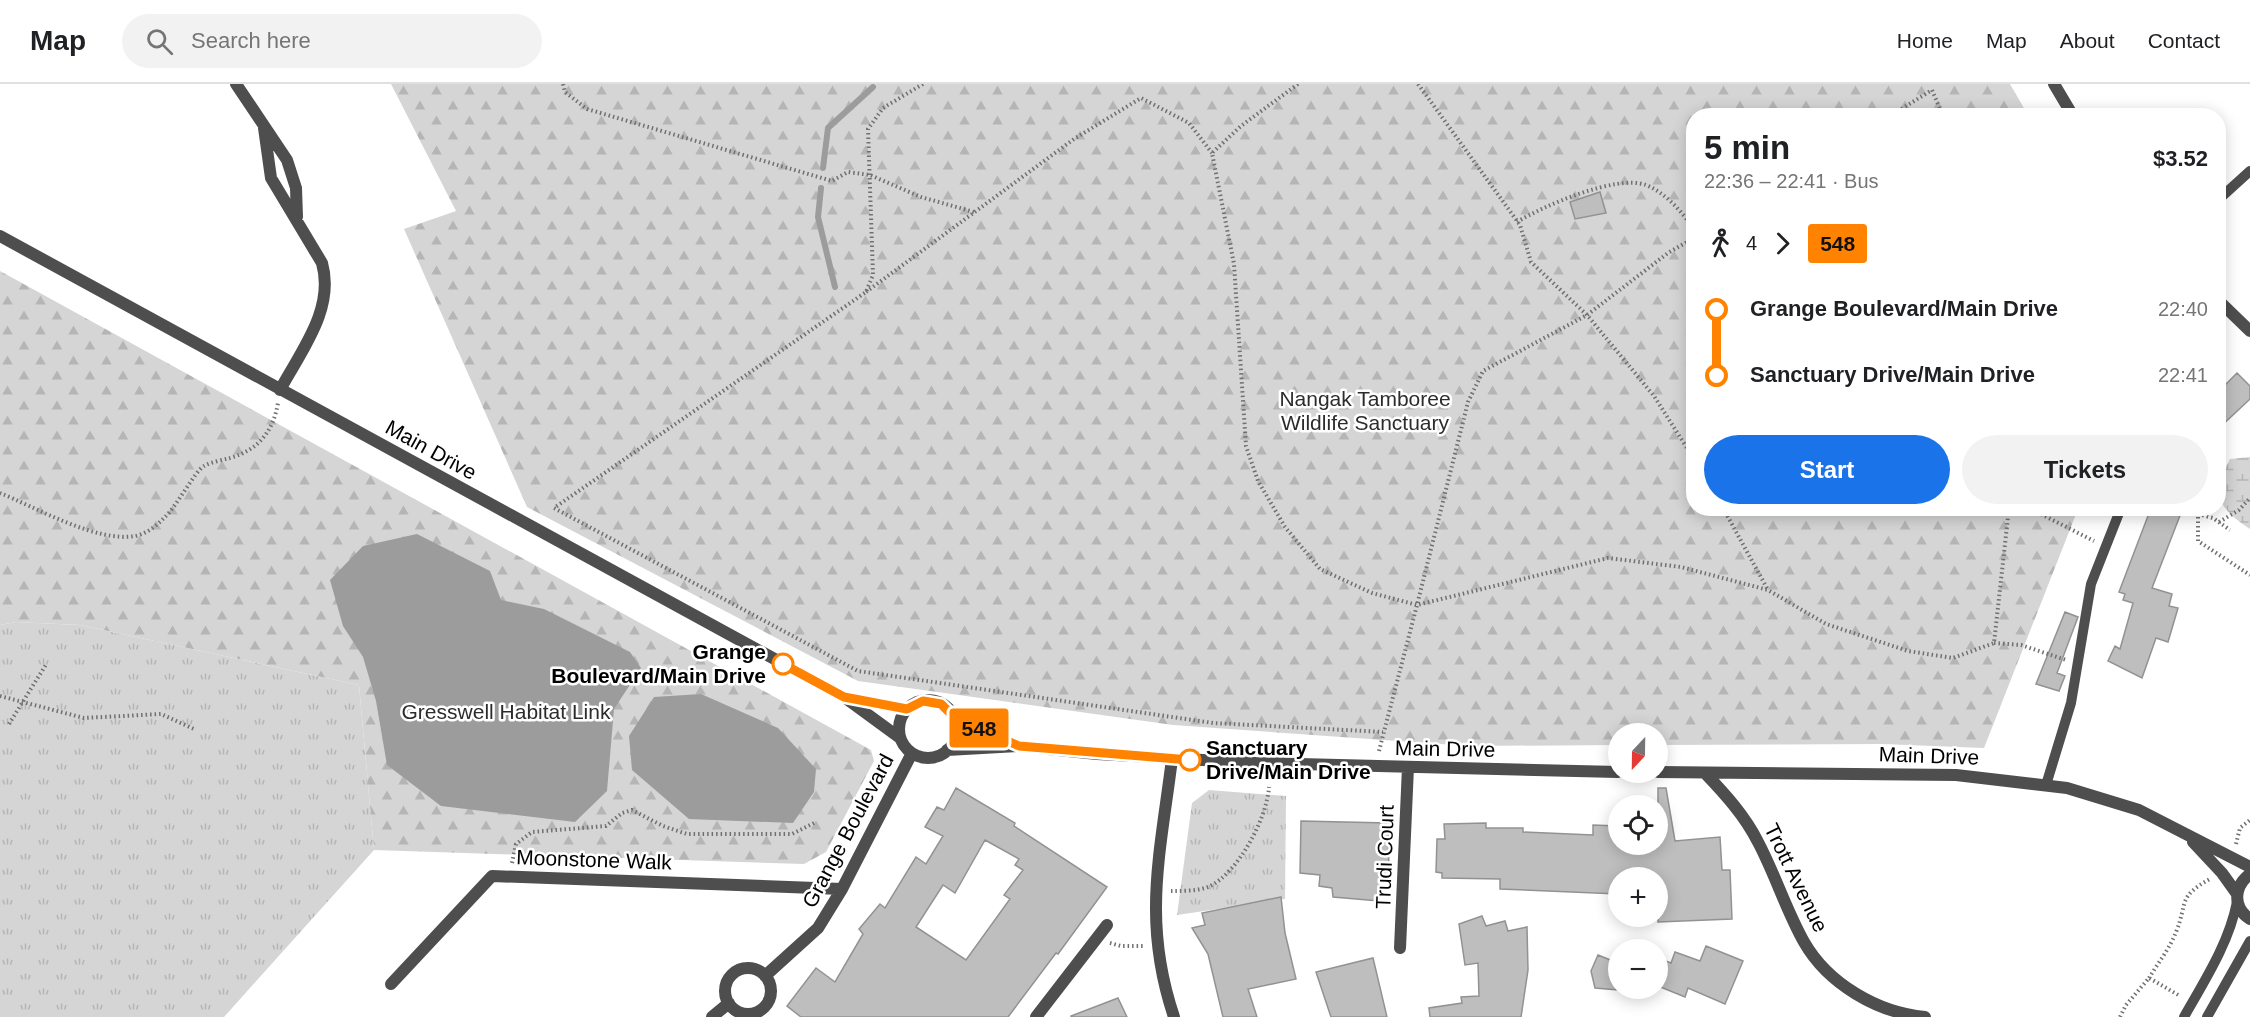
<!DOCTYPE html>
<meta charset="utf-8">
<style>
:root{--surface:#fff;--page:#f2f2f2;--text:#202124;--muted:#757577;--line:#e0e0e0;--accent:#1a73e8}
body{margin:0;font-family:Arial,sans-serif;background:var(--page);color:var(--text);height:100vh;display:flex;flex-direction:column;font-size:22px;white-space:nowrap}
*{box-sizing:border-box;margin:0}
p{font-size:20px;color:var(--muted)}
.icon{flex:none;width:33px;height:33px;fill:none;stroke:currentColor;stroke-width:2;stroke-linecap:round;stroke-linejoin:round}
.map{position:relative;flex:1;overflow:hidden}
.sheet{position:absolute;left:1686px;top:24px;width:540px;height:408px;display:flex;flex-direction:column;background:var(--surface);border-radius:24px;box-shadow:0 3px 15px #0003}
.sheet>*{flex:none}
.badge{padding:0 12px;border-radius:4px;font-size:21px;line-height:39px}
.needle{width:39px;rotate:202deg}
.controls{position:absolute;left:1608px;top:639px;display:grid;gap:12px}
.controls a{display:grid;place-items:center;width:60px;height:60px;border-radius:50%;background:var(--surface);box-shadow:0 3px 15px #0003;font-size:30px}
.map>.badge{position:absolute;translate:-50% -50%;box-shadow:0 0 0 3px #fff}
.legs{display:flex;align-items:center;gap:9px;height:66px;padding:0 18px;font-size:20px}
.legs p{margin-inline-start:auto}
.overview{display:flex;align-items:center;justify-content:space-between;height:102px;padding:0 18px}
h1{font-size:33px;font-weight:700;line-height:45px}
.cta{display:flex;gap:12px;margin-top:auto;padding:12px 18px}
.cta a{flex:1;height:69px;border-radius:36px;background:var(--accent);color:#fff;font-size:24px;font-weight:700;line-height:69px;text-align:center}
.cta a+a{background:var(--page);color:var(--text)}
ul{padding:0 18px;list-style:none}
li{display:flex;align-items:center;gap:21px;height:66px;font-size:22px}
li i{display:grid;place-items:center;width:9px;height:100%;margin:0 8px;background:currentColor}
li i::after{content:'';width:15px;height:15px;margin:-8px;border:4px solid;border-radius:50%;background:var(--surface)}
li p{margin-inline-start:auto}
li:first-child i{background:linear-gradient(#0000 50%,currentColor 0)}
li:last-child i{background:linear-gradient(currentColor 50%,#0000 0)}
header{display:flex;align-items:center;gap:36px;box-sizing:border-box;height:84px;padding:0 30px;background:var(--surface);border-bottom:2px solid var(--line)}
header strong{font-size:28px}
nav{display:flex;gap:33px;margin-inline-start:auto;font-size:21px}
.search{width:420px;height:54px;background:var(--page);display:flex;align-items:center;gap:15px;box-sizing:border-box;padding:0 21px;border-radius:33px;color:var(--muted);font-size:22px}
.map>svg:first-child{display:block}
.grass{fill:url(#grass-tufts)}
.forest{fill:url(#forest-firs)}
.wetland{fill:url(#wetland-marsh)}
.water{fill:#9c9c9c}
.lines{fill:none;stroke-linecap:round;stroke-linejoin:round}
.stream{stroke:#9c9c9c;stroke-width:6}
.building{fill:#bebebe;stroke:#929292;stroke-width:1.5;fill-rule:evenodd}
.path{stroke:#707070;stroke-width:4;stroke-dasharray:1.5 3;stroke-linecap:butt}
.service{stroke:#4e4e4e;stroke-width:10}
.minor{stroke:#4e4e4e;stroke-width:12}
.line-1-casing{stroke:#fff;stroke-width:14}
.line-1{stroke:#ff8200;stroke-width:9}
.stop-1-dot{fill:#fff;stroke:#ff8200;stroke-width:3}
.labels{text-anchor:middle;stroke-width:5;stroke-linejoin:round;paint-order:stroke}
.park-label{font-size:21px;fill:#2c2c2c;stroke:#fff}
.street-label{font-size:21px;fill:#000;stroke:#fff}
.stop-label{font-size:21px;font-weight:bold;fill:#000;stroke:#fff;text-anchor:end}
</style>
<header>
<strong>Map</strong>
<div class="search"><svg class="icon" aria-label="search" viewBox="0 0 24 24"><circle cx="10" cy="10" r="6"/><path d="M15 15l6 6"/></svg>Search here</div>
<nav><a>Home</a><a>Map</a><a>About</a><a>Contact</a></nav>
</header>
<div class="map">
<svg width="2250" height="933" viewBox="0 0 2250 933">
<defs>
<pattern id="grass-tufts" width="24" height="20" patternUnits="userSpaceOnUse" patternTransform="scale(1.5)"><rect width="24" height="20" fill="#d5d5d5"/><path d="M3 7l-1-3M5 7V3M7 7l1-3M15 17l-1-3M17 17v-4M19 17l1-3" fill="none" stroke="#b5b5b5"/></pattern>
<pattern id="forest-firs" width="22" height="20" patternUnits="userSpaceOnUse" patternTransform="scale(1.5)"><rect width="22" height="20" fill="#d5d5d5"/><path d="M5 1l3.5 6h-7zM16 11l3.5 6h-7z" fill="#b5b5b5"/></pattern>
<pattern id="wetland-marsh" width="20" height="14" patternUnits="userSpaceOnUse" patternTransform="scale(1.5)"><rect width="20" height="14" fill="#d5d5d5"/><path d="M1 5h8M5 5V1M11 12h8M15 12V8" fill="none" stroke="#b5b5b5"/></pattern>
</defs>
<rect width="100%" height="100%" fill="#fff"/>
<path class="grass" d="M16 538 80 541 359 601 374 766 224 933H0V541Z
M1209 706 1286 712 1285 815 1177 831 1192 719Z"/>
<path class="forest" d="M391 0H2010L2028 31 1694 32V424L2078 425 1984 664 1882 660 1658 661V650H1618V661L1469 662 1173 641 858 597 527 423 404 145 456 127Z
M0 187 871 666 874 677 826 768 804 780 374 766 359 601 80 541 16 538 0 541Z"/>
<path class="wetland" d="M2250 373V445C2217 423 2211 411 2230 375Z"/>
<path class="water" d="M417 450 490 487 501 516 544 525 630 568 641 584 614 625 607 707 575 738 441 722 387 681 376 617 363 573 343 542 330 496 363 462Z
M701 610 778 644 816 685 814 708 793 739 689 735 632 686 629 652 654 613Z"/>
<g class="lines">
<path class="stream" d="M823 84 828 44 873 3
M821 104 818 133 835 203"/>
</g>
<path class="building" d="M1600 108 1606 129 1575 135 1570 118Z
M2237 289 2250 302V315L2218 345V308Z
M2151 424H2169L2181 429 2152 504 2172 510 2169 522 2178 524 2168 558 2156 554 2142 594 2108 577 2115 562 2120 565 2133 519 2123 516 2125 510 2119 508Z
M2065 528 2078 533 2057 589 2065 592 2059 607 2036 600Z
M956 704 1015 739 1014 742 1107 803 1058 870 1056 869 1008 933H801L787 922 816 884 835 898 863 850 859 845 880 820 885 824 916 773 926 780 943 752 925 743 937 723 944 726ZM985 756 1019 775 1015 781 1023 786 1004 811 1010 815 966 876 916 843 943 801 955 809Z
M1658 704H1666L1675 757 1720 753 1722 786H1730L1732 835 1658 838V794H1618V810L1500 805V795L1442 794V789L1436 788 1437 755H1445L1444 740 1486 739V744H1523V748L1593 751V741L1618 742V760H1658Z
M1301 737 1388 739 1389 789 1379 788V817L1333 813 1332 804 1319 802 1320 791 1300 789Z
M1281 813 1285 849 1296 895 1248 905 1257 933H1223L1208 870 1192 844 1205 841 1202 829Z
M1482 832 1486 842 1505 837 1508 847 1527 843 1528 886 1521 933H1430L1429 924 1462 919 1461 913 1479 912 1478 879 1465 881 1459 840Z
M1706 862 1743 877 1725 920 1688 904 1685 913 1658 902V874L1671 879 1675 868 1700 877Z
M1598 871 1618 879V906L1595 904 1591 887Z
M1373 874 1387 933H1331L1316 888Z
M1118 914 1127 933H1071V932Z"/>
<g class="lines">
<path class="path" d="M563 0 565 8 587 25 832 97 848 88 870 91 921 113 974 128
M923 0 883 24 868 45 873 191 866 208 554 424 858 587 1213 639 1383 648
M1298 0 1241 42 1212 69 1234 180 1246 362 1258 397 1285 443 1320 485 1372 509 1417 521 1468 318 1483 287 1587 231 1668 169 1694 154
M1418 0 1520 141 1531 178 1587 231 1654 312 1694 375
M1890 32 1932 6 1943 32
M1517 138C1543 122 1617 90 1646 101 1666 109 1682 128 1694 145
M866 208 1074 55 1141 14 1189 39 1212 69
M0 409C35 423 97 459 135 452 147 450 157 441 165 433 177 422 195 387 204 382 211 378 222 376 230 374 258 366 273 348 278 319
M1723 424 1768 506
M2029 424 2094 457
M2198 424V457L2250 491
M2198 430 2213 434 2230 446
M2219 438 2239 426 2250 414
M1994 559 2021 561 2066 576
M0 612 84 634 161 630 194 645
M9 640 47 579
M1379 667 1417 521 1608 474 1681 483 1768 506 1826 540 1908 567 1953 574 1994 559 2009 424
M2236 760 2240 744 2250 736
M512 779 516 760 532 748 606 742 622 729 632 726 663 742 687 750H792L814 739
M1171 807C1183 807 1197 807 1208 803 1238 790 1267 734 1269 703
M1110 859 1121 862H1144
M2149 894C2158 879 2170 864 2176 848 2188 819 2177 813 2210 795
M2120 933 2126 921 2149 894 2180 912"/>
<path class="service" d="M2218 116 2250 87
M2046 701 2071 619 2091 500 2121 424
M2184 933C2205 896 2229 859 2237 818
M2207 933 2250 857"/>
<path class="minor" d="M236 0 287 76 296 104 297 133
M2054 0 2073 32
M264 44 271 94 322 179C335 225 301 267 280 306
M0 152 844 613 900 654
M2218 216 2250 247
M854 615 907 625
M899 645a29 29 0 1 1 58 0a29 29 0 1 1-58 0Z
M954 633 1015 661
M947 666 1019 662 1097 670 1256 679 1618 688
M1172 675C1160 771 1142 838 1174 933
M1658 688 1956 691 2067 704 2139 726 2250 783
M1705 689C1725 710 1745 732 1758 758 1775 790 1786 826 1804 858 1828 900 1878 929 1925 933
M2193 758 2222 789 2237 810
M2250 790C2234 802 2232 823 2250 835
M1400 864 1408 683
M725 907a23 23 0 1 1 46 0a23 23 0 1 1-46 0Z
M765 892 818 844 842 805 912 669
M391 900 492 792 842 805
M712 933 729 919
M1036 933 1107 841"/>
</g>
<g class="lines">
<g class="line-1-casing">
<path id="line-1" d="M783 580 844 613 907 625 923 617 941 620 954 633 1019 662 1190 676"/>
</g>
<use href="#line-1" class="line-1"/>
</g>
<g class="stop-1-dot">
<circle cx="783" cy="580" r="10"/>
<circle cx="1190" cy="676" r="10"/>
</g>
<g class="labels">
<g class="park-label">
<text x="1365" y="322">Nangak Tamboree<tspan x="1365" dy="24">Wildlife Sanctuary</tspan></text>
<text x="506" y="635">Gresswell Habitat Link</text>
</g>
<g class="street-label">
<text transform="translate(431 366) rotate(29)" y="7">Main Drive</text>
<text transform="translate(1445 665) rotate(1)" y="7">Main Drive</text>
<text transform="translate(1929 672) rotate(2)" y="7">Main Drive</text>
<text transform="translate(848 747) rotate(-62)" y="7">Grange Boulevard</text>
<text transform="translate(1385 773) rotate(-88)" y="7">Trudi Court</text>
<text transform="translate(594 776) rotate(2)" y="7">Moonstone Walk</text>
<text transform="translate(1796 794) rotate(64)" y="7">Trott Avenue</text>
</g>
<g class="stop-label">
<text x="766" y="575">Grange<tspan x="766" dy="24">Boulevard/Main Drive</tspan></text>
<text x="1206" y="671" text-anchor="start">Sanctuary<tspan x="1206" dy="24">Drive/Main Drive</tspan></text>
</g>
</g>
</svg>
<div class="controls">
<a><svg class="needle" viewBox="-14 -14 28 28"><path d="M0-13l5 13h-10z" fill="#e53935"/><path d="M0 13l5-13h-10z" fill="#757577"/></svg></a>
<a><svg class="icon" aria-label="locate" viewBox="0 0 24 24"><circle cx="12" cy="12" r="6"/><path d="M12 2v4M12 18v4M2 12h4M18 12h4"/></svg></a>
<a>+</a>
<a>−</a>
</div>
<b class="badge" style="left:979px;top:644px;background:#ff8200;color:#111">548</b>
<section class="sheet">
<div class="overview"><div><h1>5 min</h1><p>22:36 – 22:41 · Bus</p></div><b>$3.52</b></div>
<div class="legs"><svg class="icon" aria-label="walk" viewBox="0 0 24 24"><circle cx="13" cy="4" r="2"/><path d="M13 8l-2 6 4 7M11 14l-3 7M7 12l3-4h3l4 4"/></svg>4<svg class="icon" aria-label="forward" viewBox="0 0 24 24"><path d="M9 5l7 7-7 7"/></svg><b class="badge" style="background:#ff8200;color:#111">548</b></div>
<ul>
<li><i style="color:#ff8200"></i><b>Grange Boulevard/Main Drive</b><p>22:40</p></li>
<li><i style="color:#ff8200"></i><b>Sanctuary Drive/Main Drive</b><p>22:41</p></li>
</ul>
<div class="cta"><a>Start</a><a>Tickets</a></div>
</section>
</div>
